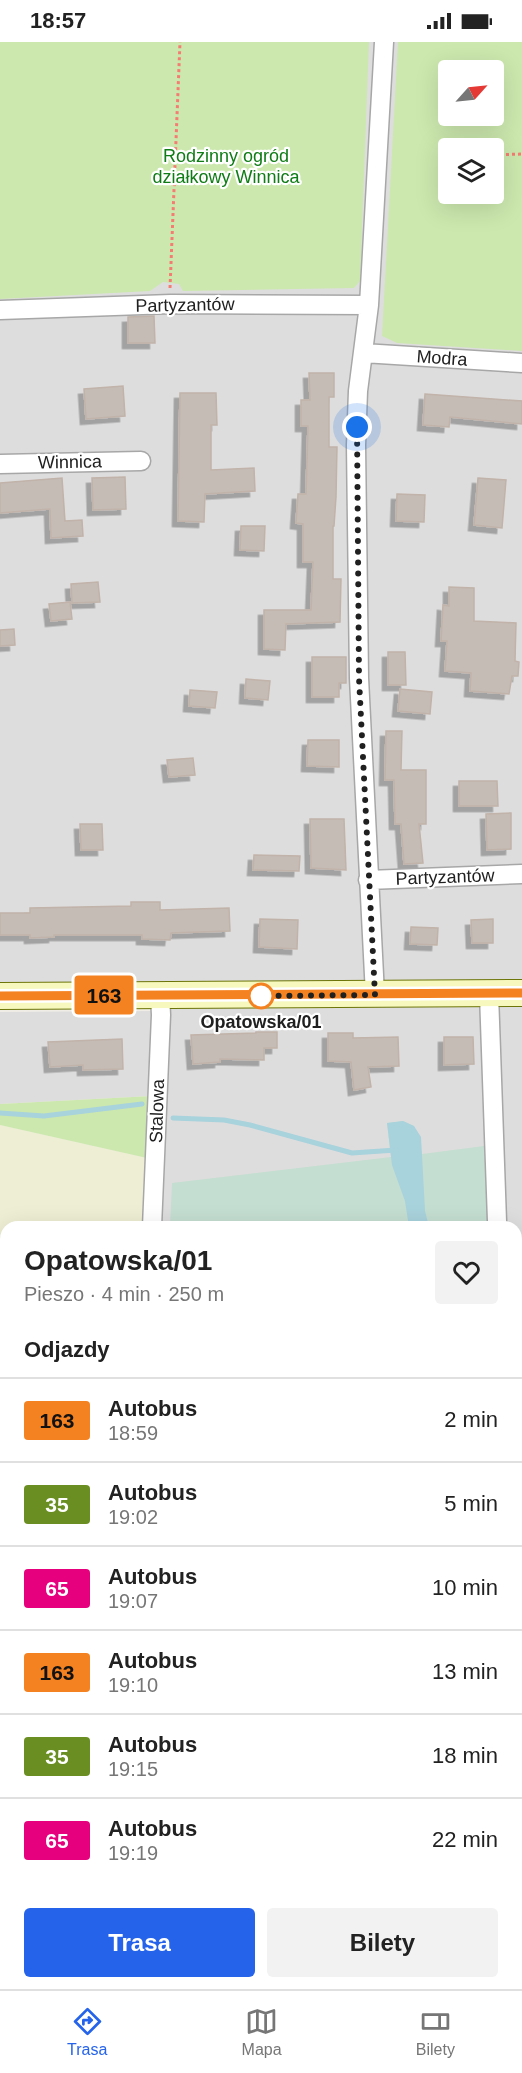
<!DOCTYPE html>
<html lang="pl">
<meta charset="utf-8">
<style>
:root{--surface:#fff;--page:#f2f2f2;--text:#222;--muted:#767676;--line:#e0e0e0;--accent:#2563eb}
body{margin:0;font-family:Helvetica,sans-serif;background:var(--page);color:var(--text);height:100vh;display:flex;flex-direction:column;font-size:22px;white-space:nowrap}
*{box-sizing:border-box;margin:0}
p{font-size:20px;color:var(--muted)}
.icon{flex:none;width:33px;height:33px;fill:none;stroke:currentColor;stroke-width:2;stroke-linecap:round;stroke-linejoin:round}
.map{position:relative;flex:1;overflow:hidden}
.drawer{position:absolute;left:0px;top:1179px;width:522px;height:768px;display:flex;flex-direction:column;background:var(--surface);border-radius:18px 18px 0 0;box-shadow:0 6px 24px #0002}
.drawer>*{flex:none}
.badge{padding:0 12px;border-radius:4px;font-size:21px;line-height:39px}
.needle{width:39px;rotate:63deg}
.tools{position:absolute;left:438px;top:18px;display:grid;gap:12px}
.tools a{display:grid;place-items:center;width:66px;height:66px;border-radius:6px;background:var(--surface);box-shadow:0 6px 24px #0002;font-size:30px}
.you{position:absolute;width:30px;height:30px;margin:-15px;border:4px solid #fff;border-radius:50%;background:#1a73e8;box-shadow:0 0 0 9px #1a73e833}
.map>.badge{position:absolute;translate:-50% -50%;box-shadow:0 0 0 3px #fff}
h2{padding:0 24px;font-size:22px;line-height:54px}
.round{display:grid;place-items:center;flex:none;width:63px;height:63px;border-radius:6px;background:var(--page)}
.head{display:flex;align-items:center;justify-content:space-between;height:102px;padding:0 24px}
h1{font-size:28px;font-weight:700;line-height:45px}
.primary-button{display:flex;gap:12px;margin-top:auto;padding:12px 24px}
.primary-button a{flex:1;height:69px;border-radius:6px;background:var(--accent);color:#fff;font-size:24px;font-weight:700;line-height:69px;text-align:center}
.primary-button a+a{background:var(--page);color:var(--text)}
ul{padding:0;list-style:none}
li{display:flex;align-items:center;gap:18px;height:84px;padding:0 24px;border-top:2px solid var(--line)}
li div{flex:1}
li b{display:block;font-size:22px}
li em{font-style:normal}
li .badge{min-width:66px;font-weight:700;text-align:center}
.status{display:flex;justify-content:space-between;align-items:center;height:42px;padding:0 30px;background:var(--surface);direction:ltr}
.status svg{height:16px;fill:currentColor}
.tabs{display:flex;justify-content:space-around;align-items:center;height:84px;border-top:2px solid var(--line);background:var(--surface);font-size:16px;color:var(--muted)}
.tabs a{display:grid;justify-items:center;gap:3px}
.tabs .active{color:var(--accent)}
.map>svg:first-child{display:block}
.residential{fill:#dedddd;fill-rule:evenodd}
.farmland{fill:#edeed3}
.grass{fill:#cce8ae;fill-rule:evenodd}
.wetland{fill:#c4ded1}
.water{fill:#a8d2dc}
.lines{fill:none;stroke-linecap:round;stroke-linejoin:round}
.stream{stroke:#a8d2dc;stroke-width:5}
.building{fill:#c5bcb6;stroke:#c1b3a9;stroke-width:1.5;filter:url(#shadow)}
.street-casing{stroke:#a7a7a7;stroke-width:21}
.secondary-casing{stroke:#6c7508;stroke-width:28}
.path{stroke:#f57c72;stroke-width:3;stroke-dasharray:3 3;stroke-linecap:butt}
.street{stroke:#fff;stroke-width:18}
.secondary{stroke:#f6f8bd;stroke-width:26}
.line-casing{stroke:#fff;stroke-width:14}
.line{stroke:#f58220;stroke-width:9}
.walk{stroke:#202020;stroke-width:6;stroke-dasharray:0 10.8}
.stop-dot{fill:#fff;stroke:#f58220;stroke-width:3}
.labels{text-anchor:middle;stroke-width:4.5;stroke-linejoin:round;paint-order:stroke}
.park-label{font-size:18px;fill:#0f7c15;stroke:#fff}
.street-label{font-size:18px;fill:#202020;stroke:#fff}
.stop-label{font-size:18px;font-weight:bold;fill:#202020;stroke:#fff}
</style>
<div class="status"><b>18:57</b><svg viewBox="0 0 49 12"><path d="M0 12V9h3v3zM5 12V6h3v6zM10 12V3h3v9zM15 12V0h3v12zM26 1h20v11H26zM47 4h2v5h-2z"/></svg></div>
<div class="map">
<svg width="522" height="1947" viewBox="0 0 522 1947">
<defs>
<filter id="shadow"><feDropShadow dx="-5.5" dy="5.5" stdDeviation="0" flood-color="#0004"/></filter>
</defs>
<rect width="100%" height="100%" fill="#f0ede6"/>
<path class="residential" d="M0 0H522V1947H107V1941H516V1185H153L163 955H0ZM448 28H494V74H448ZM448 106H494V152H448Z
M154 969 152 1054 0 1062V970Z"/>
<path class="farmland" d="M0 1083 147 1116 143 1185H6V1739L0 1738Z
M522 1838V1947H418L423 1941H516V1839Z"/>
<path class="grass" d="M0 0H369L360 239 354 246 183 249 179 242 163 240 150 249 0 257Z
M398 0H522V309L397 301 382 294ZM494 28V74H448V28ZM494 106V152H448V106Z
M152 1054 147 1116 0 1083V1062Z
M0 1738 6 1739V1941H93V1947H0Z"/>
<path class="wetland" d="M403 1079 414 1084 422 1112 484 1104 490 1185H170L172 1141 391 1115 387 1081Z
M516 1217 522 1218V1257H516Z
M522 1321V1494L516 1496V1322Z"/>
<path class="water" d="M403 1079 414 1084 421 1095 425 1169 429 1185H409L405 1159 392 1123 387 1081Z
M516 1257H522V1344H516Z
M522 1602V1700L516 1701V1603Z"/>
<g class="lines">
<path class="stream" d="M0 1071 44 1074 142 1062
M173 1076 224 1078 250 1083 352 1111 396 1108"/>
</g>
<path class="building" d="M154 274 155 301H128V275Z
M309 331H334V355H329V405H337L336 455 334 484H333V537H341L340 580 286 582 285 608 264 607V568H311L313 520H303V482L296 481 298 452H306L308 384H301V358H310Z
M123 344 125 374 86 377 84 347Z
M180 351H216L217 383H211V428L254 426 255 449 205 452 204 480 178 479Z
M425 352 522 359V382L450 375 449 385 423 383Z
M125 435 126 467 93 468 92 436Z
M62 436 65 479 82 478 83 494 51 496 50 467 0 471V441Z
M478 436 506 438 502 486 474 483Z
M397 452 425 453 424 480 396 479Z
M241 484H265L264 509 240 508Z
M98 540 100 560 72 561 71 542Z
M449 545 474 546V579L516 581 515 619 519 620 518 634H512L509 652 470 649 471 631 445 629 447 599H441L443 563 449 564Z
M70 560 72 577 51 579 49 562Z
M14 587 15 603 0 604V588Z
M388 610H405L406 643H388Z
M312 615H346V641H339V655H312Z
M246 637 270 639 268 658 245 656Z
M400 647 432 650 430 672 398 669Z
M190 648 217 650 215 666 189 664Z
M386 689H402L401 728H426V782H419L423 821 404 822 401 782H395L394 738H385Z
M308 698H339V725L307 724Z
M193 716 195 733 169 735 167 718Z
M459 739H497L498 764H459Z
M511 771V807L487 808 486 772Z
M310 777H344L346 828 311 826Z
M80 782H102L103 808H81Z
M254 813 300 814 299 829 253 828Z
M131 860H160V868L229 866 230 889 171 891 170 898 142 897V893H54V895L30 896V893H0V871H30V866L131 864Z
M260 877 298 878 297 907 259 905Z
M493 877V901H472L471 878Z
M411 885 438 886 437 903 410 902Z
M256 990H277V1006H264V1018L220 1017V1020L193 1022 191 993 256 991Z
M328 991H353V996L398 995 399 1024 368 1025 371 1045 354 1048 351 1020 328 1019Z
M444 995H473L474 1022 444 1023Z
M122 997 123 1027 83 1028V1023L50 1025 48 1000Z"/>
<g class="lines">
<g class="street-casing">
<path id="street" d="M0 268 171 262 369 263
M363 311 522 321
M0 422 141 419
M368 838 522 832
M489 952 497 1179
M375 953 359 636 356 403 358 349 369 263 384 0
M152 1185 161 973 160 953
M105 1947 106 1941"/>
</g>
<g class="secondary-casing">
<path id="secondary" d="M0 954 522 951"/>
</g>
<path class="path" d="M494 113 522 112
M170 246 180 0"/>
<use href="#street" class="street"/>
<use href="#secondary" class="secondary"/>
</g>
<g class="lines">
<g class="line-casing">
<path id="line" d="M0 954 522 951"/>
</g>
<use href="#line" class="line"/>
<path class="walk" d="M261 954H259L375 953 359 636 357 385"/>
</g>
<circle class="stop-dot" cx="261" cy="954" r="12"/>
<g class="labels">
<g class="park-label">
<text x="226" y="120">Rodzinny ogród<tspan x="226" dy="21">działkowy Winnica</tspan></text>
</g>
<g class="street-label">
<text transform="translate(185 263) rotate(-1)" y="6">Partyzantów</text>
<text transform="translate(442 316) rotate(4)" y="6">Modra</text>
<text transform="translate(70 420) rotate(-1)" y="6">Winnica</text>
<text transform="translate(445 835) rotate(-2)" y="6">Partyzantów</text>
<text transform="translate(157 1069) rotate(-88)" y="6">Stalowa</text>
</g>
<g class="stop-label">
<text x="261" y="986">Opatowska/01</text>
</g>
</g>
</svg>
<div class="tools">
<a><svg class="needle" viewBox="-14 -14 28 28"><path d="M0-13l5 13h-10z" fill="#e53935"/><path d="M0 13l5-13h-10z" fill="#767676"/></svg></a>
<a><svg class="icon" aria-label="layers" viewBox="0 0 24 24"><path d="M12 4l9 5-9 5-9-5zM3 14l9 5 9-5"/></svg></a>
</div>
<div class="you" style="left:357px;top:385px"></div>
<b class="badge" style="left:104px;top:953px;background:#f58220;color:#111">163</b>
<section class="drawer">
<div class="head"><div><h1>Opatowska/01</h1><p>Pieszo · 4 min · 250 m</p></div><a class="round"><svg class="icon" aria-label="heart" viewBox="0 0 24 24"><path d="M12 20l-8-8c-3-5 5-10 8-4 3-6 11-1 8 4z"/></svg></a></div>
<h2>Odjazdy</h2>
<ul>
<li><span class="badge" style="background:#f58220;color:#111">163</span><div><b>Autobus</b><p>18:59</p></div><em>2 min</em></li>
<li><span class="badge" style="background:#6b8e23;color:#fff">35</span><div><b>Autobus</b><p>19:02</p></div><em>5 min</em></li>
<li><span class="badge" style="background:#e6007e;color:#fff">65</span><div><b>Autobus</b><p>19:07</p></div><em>10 min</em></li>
<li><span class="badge" style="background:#f58220;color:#111">163</span><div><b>Autobus</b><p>19:10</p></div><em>13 min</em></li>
<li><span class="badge" style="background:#6b8e23;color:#fff">35</span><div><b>Autobus</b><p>19:15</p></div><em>18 min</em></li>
<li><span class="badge" style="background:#e6007e;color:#fff">65</span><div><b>Autobus</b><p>19:19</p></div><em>22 min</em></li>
</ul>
<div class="primary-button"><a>Trasa</a><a>Bilety</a></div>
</section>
</div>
<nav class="tabs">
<a class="active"><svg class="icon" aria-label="directions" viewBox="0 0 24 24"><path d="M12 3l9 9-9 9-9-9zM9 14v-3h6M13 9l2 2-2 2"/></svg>Trasa</a>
<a><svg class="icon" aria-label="map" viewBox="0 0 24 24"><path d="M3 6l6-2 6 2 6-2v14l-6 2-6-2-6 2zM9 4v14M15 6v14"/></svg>Mapa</a>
<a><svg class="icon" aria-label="tickets" viewBox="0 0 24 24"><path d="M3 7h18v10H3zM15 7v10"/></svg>Bilety</a>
</nav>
